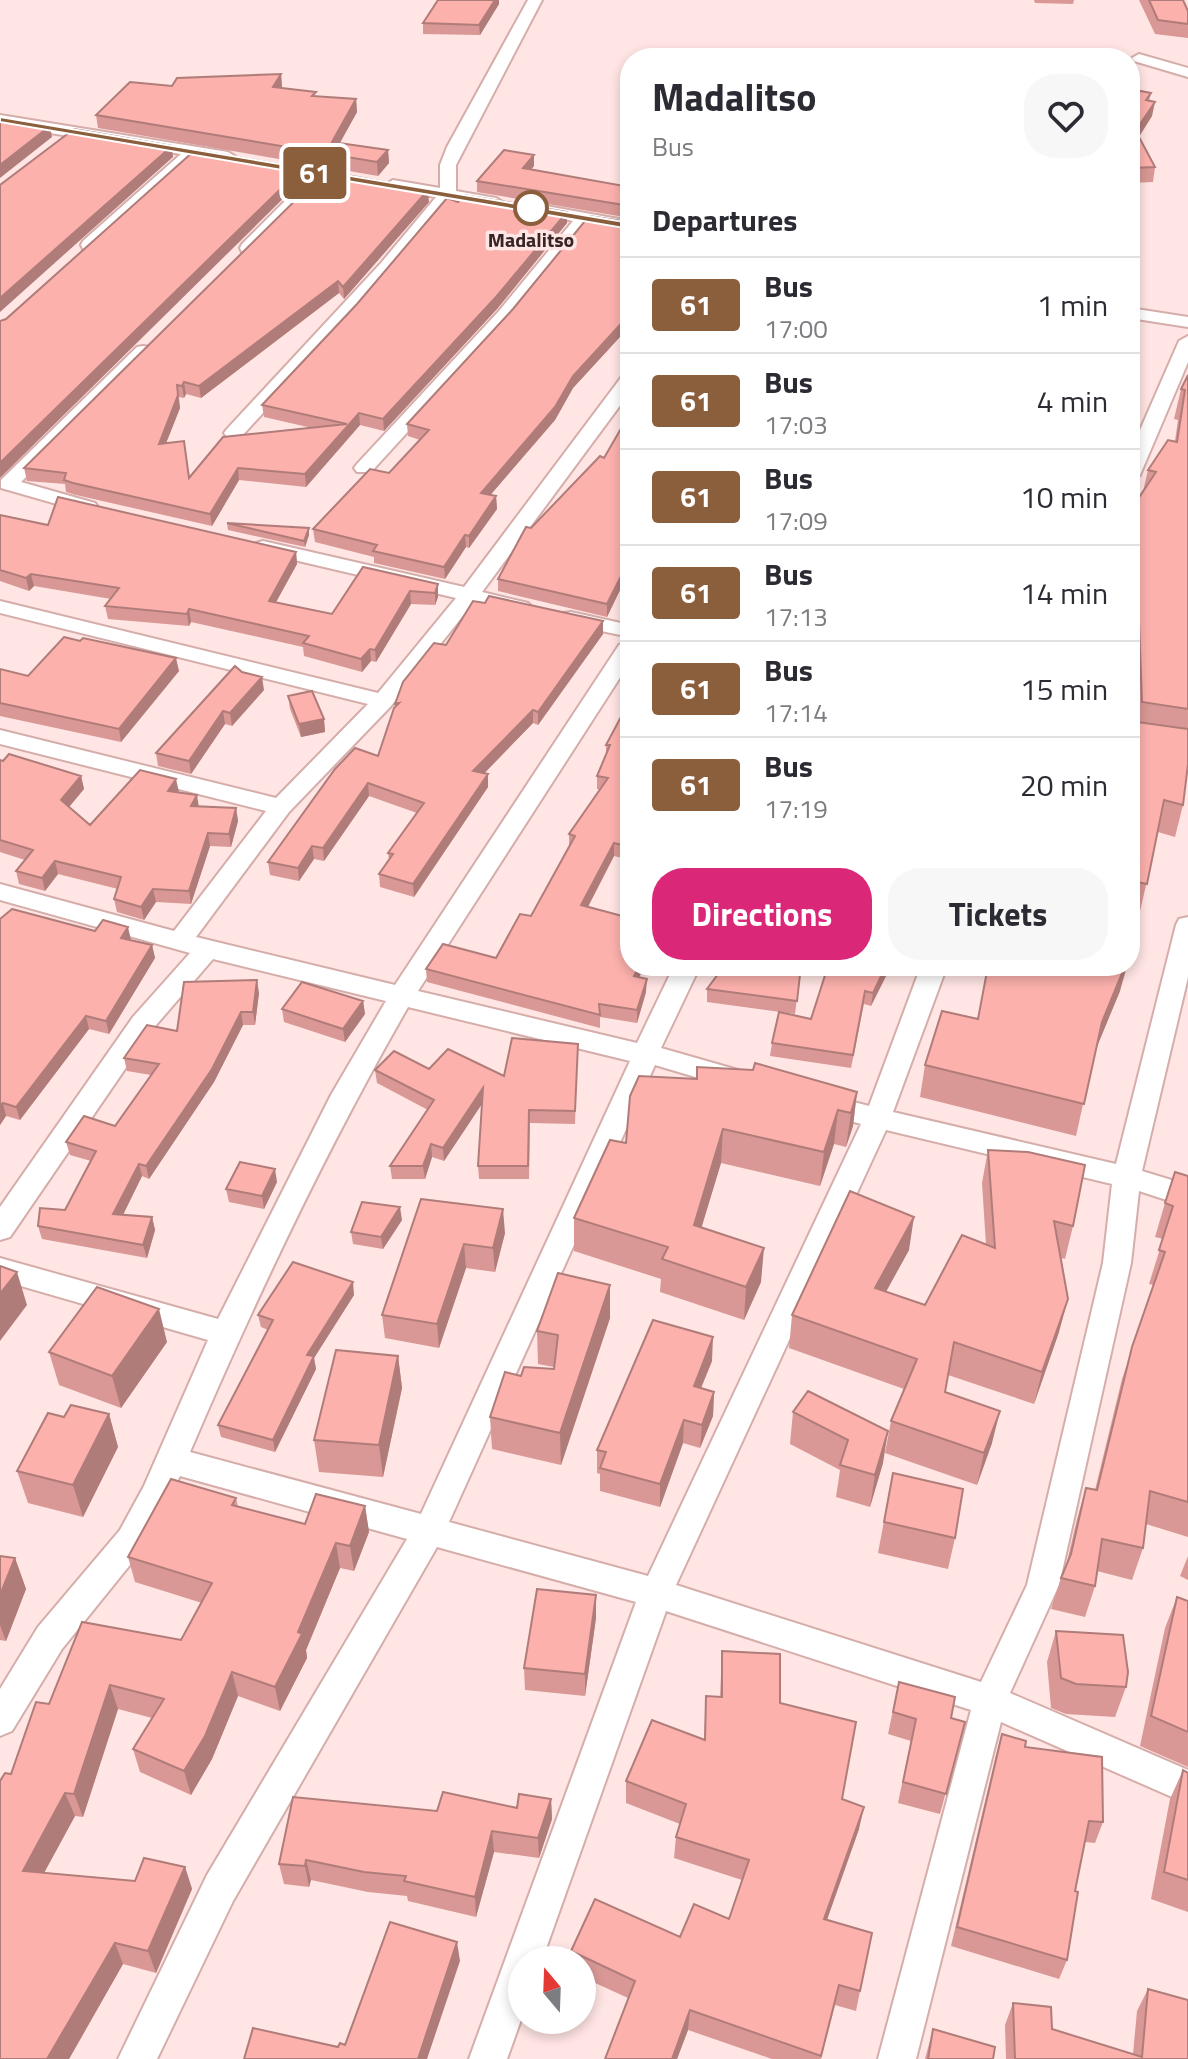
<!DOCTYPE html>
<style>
:root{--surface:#fff;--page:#f7f7f7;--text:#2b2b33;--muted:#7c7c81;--line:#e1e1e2;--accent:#db2777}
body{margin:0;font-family:"Titillium Web",sans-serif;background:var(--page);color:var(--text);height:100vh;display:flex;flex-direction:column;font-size:30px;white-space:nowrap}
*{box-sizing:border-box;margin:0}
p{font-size:26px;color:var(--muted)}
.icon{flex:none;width:44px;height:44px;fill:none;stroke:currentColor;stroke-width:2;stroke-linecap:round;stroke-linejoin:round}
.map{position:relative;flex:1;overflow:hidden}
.side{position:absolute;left:620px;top:48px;width:520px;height:928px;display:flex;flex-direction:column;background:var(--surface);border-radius:32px;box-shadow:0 4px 12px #0003}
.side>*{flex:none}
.badge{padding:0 16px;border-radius:6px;font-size:28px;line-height:52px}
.needle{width:52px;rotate:341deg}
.controls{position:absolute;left:508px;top:1946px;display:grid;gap:16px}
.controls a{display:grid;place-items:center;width:88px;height:88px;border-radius:50%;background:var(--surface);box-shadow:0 4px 12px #0003;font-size:40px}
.map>.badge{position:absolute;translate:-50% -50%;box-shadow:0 0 0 4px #fff}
h2{padding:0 32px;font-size:30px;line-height:72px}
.round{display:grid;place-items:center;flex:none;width:84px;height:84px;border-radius:32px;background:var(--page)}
.head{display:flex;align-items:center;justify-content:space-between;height:136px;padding:0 32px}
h1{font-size:38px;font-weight:700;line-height:60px}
.primary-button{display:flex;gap:16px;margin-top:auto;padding:16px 32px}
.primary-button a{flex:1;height:92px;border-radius:32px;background:var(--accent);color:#fff;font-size:32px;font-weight:700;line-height:92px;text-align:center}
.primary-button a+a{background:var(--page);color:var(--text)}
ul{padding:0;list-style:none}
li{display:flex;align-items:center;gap:24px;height:96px;padding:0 32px;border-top:2px solid var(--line)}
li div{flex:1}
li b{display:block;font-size:30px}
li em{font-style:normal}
li .badge{min-width:88px;font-weight:700;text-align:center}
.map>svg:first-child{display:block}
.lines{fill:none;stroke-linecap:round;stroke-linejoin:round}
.street-casing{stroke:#d5adaa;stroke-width:4}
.street{fill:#fff;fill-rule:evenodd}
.wall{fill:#d99895}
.shaded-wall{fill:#b07c79}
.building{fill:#fcb1ad;stroke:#b07c79;stroke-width:2}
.line{fill:#8b5e3c;stroke:#fff;stroke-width:2}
.stop-dot{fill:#fff;stroke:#8b5e3c;stroke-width:4}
.labels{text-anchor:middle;stroke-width:7;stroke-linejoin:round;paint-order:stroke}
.far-stop-label{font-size:20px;font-weight:bold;fill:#352524;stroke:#ffe5e3}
</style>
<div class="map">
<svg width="1188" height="2059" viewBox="0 0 1188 2059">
<rect width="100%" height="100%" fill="#ffe5e3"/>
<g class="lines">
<g class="street-casing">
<path id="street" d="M528 0H542L456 165V191L496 198 504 203 496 208 452 200 393 271 241 437H227L224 433 227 429 381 263 436 197 393 190 385 185 393 180 440 188V165L447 147Z
M1139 54 1188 68V77L1134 61 1132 58Z
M0 115 228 152 236 157 228 162 197 157 95 249H83L81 245 83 241 181 154 0 125Z
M321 169 327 171V177L254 252H242L240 248 242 244 315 171Z
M535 204 630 221V231L588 224 511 319 371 472H357L354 468 357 464 499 311 573 221 529 212 527 209Z
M1130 308 1188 317V327L1130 318Z
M1188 336V362L1140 475 1130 481V453L1179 341Z
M143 346 149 347 152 351 149 355 21 482 95 503 98 507 95 511 88 513 1 488V480L137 347Z
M630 373V392L482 592 528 603 532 607 528 611 521 613 474 602 391 706 289 812 196 937 395 985 619 645 630 639V662L418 991 637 1043 674 966H700L661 1048 738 1070 742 1077 738 1084 729 1087 655 1065 449 1522 648 1576 861 1124 811 1110 807 1103 811 1096 820 1093 869 1106 921 966H947L893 1112 1116 1164 1176 925 1179 919 1188 917V977L1142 1171 1188 1185V1207L1139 1191 1131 1263 1059 1585 1010 1693 1188 1770V1804L1001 1722 916 2059H878L971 1710 666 1611 542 1960H522V2017L507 2059H469L636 1602 437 1547 233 1901 157 2059H118L207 1875 407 1539 180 1476 142 1550 62 1649 12 1731 0 1736V1689L38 1627 120 1530 144 1486 208 1340 0 1280V1258L218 1319 331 1095 386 1001 213 959 151 1031 10 1237 0 1240V1207L133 1017 190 953 0 900V884L174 931 266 811 0 744V730L276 798 368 704 0 613V601L378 693 456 598 256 551 253 547 256 543 263 541 464 587 623 375ZM408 1007 630 1061 421 1514 190 1452C255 1300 326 1150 408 1007ZM886 1130 1112 1184 1103 1263 1027 1585 981 1682 676 1585Z
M571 612 630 625V637L563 623 560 618 563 613Z"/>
</g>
<use href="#street" class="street"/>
</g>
<path class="wall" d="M438 0H499V4L480 35 423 34V23Z
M1034 0H1074L1073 4 1035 3Z
M1139 0H1183L1188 11V38L1155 34Z
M281 74 282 88 316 96 356 99 357 112 340 143 388 150 389 163 378 176 98 128 96 115 172 86Z
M1130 89 1151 93 1149 101 1152 116 1139 137 1155 167 1153 182 1130 183Z
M534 166 531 169 630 187V218L477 192V181Z
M429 202 344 299 339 293 201 398 186 394 184 398 179 397 180 408 166 443 189 478 312 428 264 417 262 405 458 202 567 212V223L497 309 384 431 360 425 306 487 239 480 212 526 76 495 66 492 65 484 27 481 24 468Z
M630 222V326L573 388 555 420 490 495 496 496 497 509 469 548 466 547 445 579 374 563V557L315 542 313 529 389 473 420 440 408 436 407 424Z
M1188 375V764L1183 805 1175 837 1158 832 1139 916 1132 914 1135 722 1130 603V511L1143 491 1148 470 1175 441 1178 420 1174 419 1181 389Z
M630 413V592L620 590 607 617 498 591V579L531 528 604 458Z
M0 515 48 525 296 552 297 564 276 602 332 614 363 567 438 584V597L435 605 411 604 376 662 371 661 362 672 304 656 303 647 191 622 189 626 108 619 105 606 111 599 34 586 29 591 0 581Z
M227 523 309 528V535L305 547 228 530Z
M603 621V634L538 725 533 723 484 773 488 774V787L414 897 380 887 379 874 389 860 388 853 417 813 369 796 324 861 314 859 299 881 270 875 268 862 378 756 446 645Z
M235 666 264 690 232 726 225 724 191 774 158 766 156 753Z
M0 669 28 676 179 671 121 742 0 716Z
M288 696 324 719 325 732 301 737 290 709Z
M630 700V860L614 856 588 907 639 977 646 992 637 1023 600 1017V1028L427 982 426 969 496 958 531 916 569 847V834L600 790 597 789V776L606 755V745Z
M0 760 81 776 84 789 69 807 90 825 178 792 199 806 236 808 238 821 231 847 210 846 191 904 156 902 144 920 117 912 114 899 118 889 58 874 45 891 19 884 16 871 25 860 0 852Z
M0 919 131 940 152 945 155 958 109 1034 89 1029 20 1120 6 1116 0 1125Z
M801 966 795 1014 707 1002V989Z
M828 966H891L871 1006 864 1004 851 1068 770 1056 772 1043 811 1019Z
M1120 991 1095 1050 1076 1136 920 1097 925 1065 978 1019Z
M259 993 255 1025H243L214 1082 149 1179 142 1176 123 1215 152 1217 155 1230 147 1258 42 1239 38 1226 65 1210 91 1161 70 1155 66 1142 115 1126 151 1075 127 1071 124 1058 177 1031Z
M363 1001 365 1014 345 1042 284 1022 282 1009Z
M578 1044 575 1124 530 1123 529 1179H479L478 1166 482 1103 444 1161 432 1157 425 1179H392L390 1166 428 1110 377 1083 375 1070 429 1069 504 1076Z
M857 1092 853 1126 846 1147 834 1144 820 1186 721 1163 701 1228 761 1282 744 1320 660 1292 661 1279 574 1251V1218L626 1143Z
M988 1150 1073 1226 1065 1259 1061 1258 1059 1332 1034 1404 948 1375 945 1392 992 1443 977 1485 885 1453 891 1421 904 1389 789 1348 792 1315 909 1250 886 1291 925 1305 986 1245 982 1183Z
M1188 1176V1537L1146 1524 1143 1548 1132 1580 1097 1571 1095 1586 1085 1617 1051 1609 1061 1578 1066 1566 1077 1519 1086 1488 1095 1490 1122 1379 1154 1285 1149 1284 1163 1239 1155 1237 1165 1203Z
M277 1182 264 1209 229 1202 226 1189Z
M421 1199 505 1233 495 1272 466 1268 439 1348 385 1338 382 1315Z
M402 1220 383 1249 353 1244 351 1232Z
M354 1295 314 1358 316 1369 275 1452 221 1437 218 1425 268 1330 261 1327 258 1315Z
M610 1318 561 1465 492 1449 490 1417 554 1369V1367L538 1364 537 1331Z
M167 1342 121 1408 59 1385 49 1352Z
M398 1356 402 1388 383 1477 319 1472 314 1440Z
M712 1361 701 1388 714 1392 713 1416 700 1448 683 1443 660 1507 600 1491V1474L597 1473V1450Z
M808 1391 883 1463 870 1507 836 1497 840 1470 790 1444 793 1412Z
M109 1414 118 1447 83 1517 28 1503 17 1471 64 1417Z
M893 1473 955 1538 948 1569 878 1553Z
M236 1498 238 1507 305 1524 365 1506 369 1532 354 1571 340 1568 306 1650 307 1658 280 1711 238 1696 212 1759 191 1795 140 1772 133 1749 152 1718 118 1709 83 1817 75 1816 44 1873 135 1881 185 1867 192 1889 156 1973 123 1964 69 2059H0L11 1774 49 1704 181 1640 202 1603 135 1582 128 1557Z
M0 1556 15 1558 26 1589 6 1641 0 1640Z
M1188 1556V1580L1180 1576Z
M1177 1597 1188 1601V1767L1140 1746 1165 1628Z
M596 1618 585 1696 525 1690 524 1668Z
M1056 1631 1126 1687 1115 1717 1066 1714 1051 1708 1047 1662Z
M722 1651 780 1703 842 1799 859 1829 827 1920 860 1991 856 2011 835 2005 821 2059H772L688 2030 677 2059H605L628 1998 582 1977V1960H571V1951L680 1937 729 1919 742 1880 674 1858 676 1837 680 1824 626 1803V1781L704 1740 706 1696 720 1697Z
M899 1682 951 1718 965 1722 940 1814 898 1803 911 1741 888 1734Z
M1002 1734 1025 1747 1103 1822 1095 1843 1085 1842 1075 1891 1067 1960 1059 1979 951 1946 996 1755Z
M1183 1770 1188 1773V1912L1151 1899 1170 1799Z
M551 1799 552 1819 539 1858 494 1852 476 1917 408 1901 407 1896 368 1892 311 1880 309 1887 284 1884 279 1864 437 1811 517 1808Z
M1148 1989 1188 2059H1006L1005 2025 1013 2003 1052 2029 1133 2054 1137 2011Z
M933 2029 993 2059H925Z"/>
<path class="shaded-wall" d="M495 0H499V4L480 35 479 25Z
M281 74 282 87 274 100 273 87Z
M356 99 357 112 333 155 332 142Z
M1155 102 1152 116 1138 138 1140 124Z
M50 126 52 137 0 178V165Z
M172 146 173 157 0 312V298Z
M388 150 389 163 378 176 377 162Z
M534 155V166L523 179V168Z
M302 168 303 179 0 478V463Z
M428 190 429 202 344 299 343 287Z
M567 212V223L497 309 384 431 383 419Z
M338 281 339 293 201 398 199 386Z
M630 314V326L573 388 555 420 481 506V493L573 376Z
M184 382 186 394 184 398 182 386Z
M178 395 180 408 161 456 159 444Z
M359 413 360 425 306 487 305 474Z
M238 468 239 480 212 526 210 514Z
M496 496 497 509 469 548V536Z
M309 528V535L305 547 304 541Z
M465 535 466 547 445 579 444 567Z
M296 552 297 564 270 613 269 601Z
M1137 571 1130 602V587Z
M31 574 34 586 29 591 26 578Z
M620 578V590L607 617V604Z
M438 584V597L435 605V593Z
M410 591 411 604 376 662 375 650Z
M189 609 191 622 189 626 187 614Z
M603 621V634L538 725V712Z
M370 649 371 661 362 672 361 659Z
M176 658 179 671 121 742 119 729Z
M262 677 264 690 232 726 230 713Z
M533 710V723L474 784 473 771Z
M223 711 225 724 191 774 189 761Z
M324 719 325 732 301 737 299 724Z
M488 774V787L414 897 413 884Z
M81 776 84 789 64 813 61 800Z
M176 779 179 792 168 791Z
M368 783 369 796 324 861 323 848Z
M197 795 199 808 191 806Z
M236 808 238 821 231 847 229 834Z
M208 833 210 846 191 904 189 891Z
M614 843V856L582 918 581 905Z
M312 846 314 859 299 881 298 868Z
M55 861 58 874 45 891 42 878Z
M153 889 156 902 144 920 141 907Z
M128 927 131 940 121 938Z
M152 945 155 958 109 1034 106 1021Z
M639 966H645L633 989 634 976Z
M886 966H891L871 1006 873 993Z
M1125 966H1127L1120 991 1094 1054 1102 1022Z
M647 979 646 992 637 1023V1010Z
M257 980 259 993 255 1025 253 1012Z
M363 1001 365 1014 345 1042 343 1029Z
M241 1012 243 1025 214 1082 149 1179 146 1166Z
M86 1016 89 1029 20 1120 16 1107Z
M483 1088 484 1101 444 1161 443 1148Z
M857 1092 853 1126 846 1147 851 1113Z
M3 1103 6 1116 0 1125V1106Z
M838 1110 834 1144 820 1186 824 1152Z
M723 1129 721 1163 692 1259 694 1225Z
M431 1144 432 1157 425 1179 423 1166Z
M139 1164 142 1176 117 1227 113 1214Z
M275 1169 277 1182 264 1209 262 1196Z
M400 1207 402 1220 383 1249 381 1237Z
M503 1209 505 1233 495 1272 493 1248Z
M152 1217 155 1230 147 1258 143 1245Z
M914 1217 909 1250 870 1321 875 1288Z
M464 1244 466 1268 439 1348 437 1324Z
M764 1248 761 1282 744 1320 746 1287Z
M17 1272 27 1305 0 1341V1294Z
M353 1282 354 1295 314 1358 316 1369 275 1452 273 1440 307 1355Z
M610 1285V1318L561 1465 560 1433Z
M1068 1299 1059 1332 1034 1404 1042 1372Z
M159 1309 167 1342 121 1408 112 1376Z
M713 1337 712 1361 692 1410 694 1386Z
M398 1356 402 1388 383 1477 379 1445Z
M714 1392 713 1416 700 1448 702 1425Z
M1000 1411 992 1443 977 1485 984 1453Z
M109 1414 118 1447 83 1517 73 1485Z
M684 1420 683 1443 660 1507V1484Z
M888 1431 883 1463 870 1507 875 1475Z
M365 1506 369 1532 354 1571 350 1546Z
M336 1543 340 1568 306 1650 307 1658 280 1711 275 1687Z
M15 1558 26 1589 6 1641 0 1625V1595Z
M596 1595V1618L585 1696V1674Z
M232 1672 238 1696 212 1759 191 1795 184 1771Z
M110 1685 118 1709 83 1817 74 1794Z
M65 1793 75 1816 33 1893 23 1871Z
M551 1799 552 1819 539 1858 538 1838Z
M864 1807 859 1829 820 1939 824 1919Z
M492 1831 494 1852 476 1917 475 1897Z
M306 1860 311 1880 309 1887 305 1866Z
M185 1867 192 1889 156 1973 148 1951Z
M457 1942 460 1961 427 2059H418Z
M115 1943 123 1964 69 2059H47Z
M690 2010 688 2030 677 2059H672Z"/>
<path class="building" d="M438 0H495L479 25 423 23Z
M1149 0H1183L1188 11V24L1158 20Z
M281 74 273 87 316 92 312 96 356 99 332 142 388 150 377 162 96 115 130 82 172 86 177 78Z
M1130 89 1151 93 1146 100 1155 102 1140 124 1131 122 1155 167 1130 168Z
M0 118 50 126 0 165Z
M74 129 172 146 0 298V185Z
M195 150 302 168 0 463V321L6 319Z
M504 150 534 155 523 168 630 187V206L477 181Z
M325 171 428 190 343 287 338 281 199 386 184 382 182 386 177 385 178 395 159 444 184 441 189 478 223 437 347 424 262 405 357 304 447 198 458 202 464 195 567 212 496 297 383 419 359 413 305 474 238 468 210 514 73 483 64 480 66 473 24 468Z
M589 216 630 222V314L573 376 555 407 481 493 496 496 469 536 465 535 444 567 373 551 377 545 313 529 370 469 389 473 429 430 407 424 513 309Z
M1188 375V709L1142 702 1137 571 1130 587V511L1156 472 1148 470 1168 440 1177 442 1185 390 1181 389Z
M630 413V579L620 578 607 604 498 579 526 527 531 528 600 456 604 458Z
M58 497 296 552 269 601 332 614 363 567 438 584 435 593 410 591 375 650 370 649 361 659 303 643 309 636 189 609 187 614 105 606 119 588 31 574 26 578 0 570V515L48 525Z
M227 523 309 528 304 541Z
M489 596 603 621 538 712 533 710 473 771 488 774 413 884 379 874 393 854 388 853 424 803 368 783 323 848 312 846 298 868 268 862 335 769 355 748 378 756 394 708 399 703 395 704 403 682 434 643 446 645 473 601 485 603Z
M64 637 80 641 83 638 176 658 119 729 0 703V669L28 676Z
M235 666 242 672 262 677 230 713 223 711 189 761 156 753Z
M312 691 324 719 299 724 288 696Z
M630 700V847L614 843 581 905 630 918V966H639L634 976 647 979 637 1010 599 1004 600 1015 426 969 443 944 496 958 520 914 531 916 575 836 569 834 608 778 597 776 610 745H606Z
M1130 721 1188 729V764L1183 805 1164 800 1147 884 1137 882 1130 926Z
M9 754 81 776 61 800 90 825 140 770 176 779 168 791 197 795 191 806 236 808 229 834 208 833 189 891 153 889 141 907 114 899 121 877 55 861 42 878 16 871 33 850 0 840V760L3 761Z
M12 909 95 931 103 920 128 927 121 938 152 945 106 1021 86 1016 16 1107 3 1103 0 1106V919Z
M724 966H801L797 1001 707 989Z
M828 966H886L873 993 865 991 853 1055 772 1043 779 1012 811 1019Z
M988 966H1125L1102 1022 1084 1104 925 1065 942 1011 978 1019Z
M257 980 253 1012H241L212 1069 146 1166 139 1164 113 1214 152 1217 143 1245 38 1226 40 1208 65 1210 96 1151 66 1142 84 1116 115 1126 159 1064 124 1058 147 1025 177 1031 184 982Z
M302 982 363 1001 343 1029 282 1009Z
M512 1038 578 1044 575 1111 529 1110 528 1166H478L483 1088 443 1148 431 1144 423 1166H390L434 1100 375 1070 394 1051 429 1069 448 1049 504 1076Z
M755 1063 857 1092 851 1113 838 1110 824 1152 723 1129 694 1225 764 1248 746 1287 662 1259 668 1247 574 1218 610 1140 626 1143 630 1096 639 1076 697 1079V1067L753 1070Z
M988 1150 1028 1152 1085 1165 1073 1226 1054 1221 1068 1299 1042 1372 954 1342 945 1392 1000 1411 984 1453 891 1421 917 1359 792 1315 850 1191 914 1217 875 1288 925 1305 962 1235 995 1248Z
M240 1162 275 1169 262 1196 226 1189Z
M1175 1172 1188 1176V1502L1150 1491 1143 1548 1102 1539 1095 1586 1061 1578 1071 1554 1086 1488 1097 1490 1132 1347 1165 1252 1159 1250 1173 1206 1165 1203Z
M421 1199 503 1209 493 1248 464 1244 437 1324 382 1315Z
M362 1202 400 1207 381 1237 351 1232Z
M293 1262 353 1282 307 1355 314 1356 273 1440 218 1425 273 1320 258 1315Z
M0 1266 17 1272 0 1294Z
M558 1273 610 1285 560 1433 490 1417 505 1372 521 1376 524 1367 554 1369 558 1335 537 1331Z
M97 1287 159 1309 112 1376 49 1352Z
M653 1320 713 1337 694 1386 714 1392 702 1425 684 1420 660 1484 600 1468 606 1452 597 1450Z
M336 1350 398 1356 379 1445 314 1440Z
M808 1391 888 1431 875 1475 840 1465 848 1440 793 1412Z
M71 1405 109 1414 73 1485 17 1471 48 1413 64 1417Z
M893 1473 963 1489 955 1538 884 1522Z
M171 1479 236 1498 232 1505 305 1524 316 1494 365 1506 350 1546 336 1543 298 1632 302 1634 275 1687 232 1672 205 1736 184 1771 133 1749 164 1699 110 1685 74 1794 65 1793 23 1871 135 1881 144 1858 185 1867 148 1951 115 1943 47 2059H0V1781L5 1773 11 1774 36 1702 49 1704 82 1622 181 1640 212 1583 128 1557Z
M0 1556 15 1558 0 1595Z
M537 1589 596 1595 585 1674 524 1668Z
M1177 1597 1188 1601V1732L1151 1716Z
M1056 1631 1123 1635 1128 1672 1126 1687 1076 1684 1061 1678Z
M722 1651 780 1654V1703L856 1722 842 1799 864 1807 824 1919 872 1933 860 1991 839 1985 821 2056 690 2010 672 2059H605L635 1981 571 1951 595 1899 680 1937 694 1904 729 1919 749 1860 676 1837 686 1804 626 1781 652 1720 705 1740 706 1696 722 1697Z
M899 1682 955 1697 951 1718 965 1722 946 1794 903 1782 916 1719 893 1712Z
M1002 1734 1026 1741 1025 1747 1102 1757 1103 1822 1089 1821 1075 1891 1078 1892 1067 1960 957 1927Z
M1183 1770 1188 1773V1880L1164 1872Z
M443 1792 517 1808 519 1794 551 1799 538 1838 492 1831 475 1897 404 1881 406 1876 364 1872 306 1860 305 1866 279 1864 293 1797 437 1811Z
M390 1922 457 1942 418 2059H244L253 2028 338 2047 340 2043 345 2045Z
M1148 1989 1188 2000V2059H1015L1013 2003 1051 2007 1052 2029 1142 2057Z
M933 2029 995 2047 993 2059H928Z"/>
<path class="line" d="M0 117 630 223 635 226 630 229 0 122Z"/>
<circle class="stop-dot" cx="531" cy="208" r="16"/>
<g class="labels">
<g class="far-stop-label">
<text x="531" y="247">Madalitso</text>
</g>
</g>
</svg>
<div class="controls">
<a><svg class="needle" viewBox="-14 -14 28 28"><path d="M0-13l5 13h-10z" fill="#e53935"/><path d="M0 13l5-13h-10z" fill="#7c7c81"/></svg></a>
</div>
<b class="badge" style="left:315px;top:173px;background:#8b5e3c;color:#fff">61</b>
<section class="side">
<div class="head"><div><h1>Madalitso</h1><p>Bus</p></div><a class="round"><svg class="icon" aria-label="heart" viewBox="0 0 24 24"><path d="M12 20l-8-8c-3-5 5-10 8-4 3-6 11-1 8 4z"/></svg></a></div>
<h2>Departures</h2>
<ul>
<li><span class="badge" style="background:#8b5e3c;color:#fff">61</span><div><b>Bus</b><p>17:00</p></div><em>1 min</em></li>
<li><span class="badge" style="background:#8b5e3c;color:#fff">61</span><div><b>Bus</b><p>17:03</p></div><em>4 min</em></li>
<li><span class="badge" style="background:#8b5e3c;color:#fff">61</span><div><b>Bus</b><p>17:09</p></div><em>10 min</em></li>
<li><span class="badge" style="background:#8b5e3c;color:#fff">61</span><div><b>Bus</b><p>17:13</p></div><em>14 min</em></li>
<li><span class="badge" style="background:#8b5e3c;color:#fff">61</span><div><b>Bus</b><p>17:14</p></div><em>15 min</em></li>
<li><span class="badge" style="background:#8b5e3c;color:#fff">61</span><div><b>Bus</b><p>17:19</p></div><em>20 min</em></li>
</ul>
<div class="primary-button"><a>Directions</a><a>Tickets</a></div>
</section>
</div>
